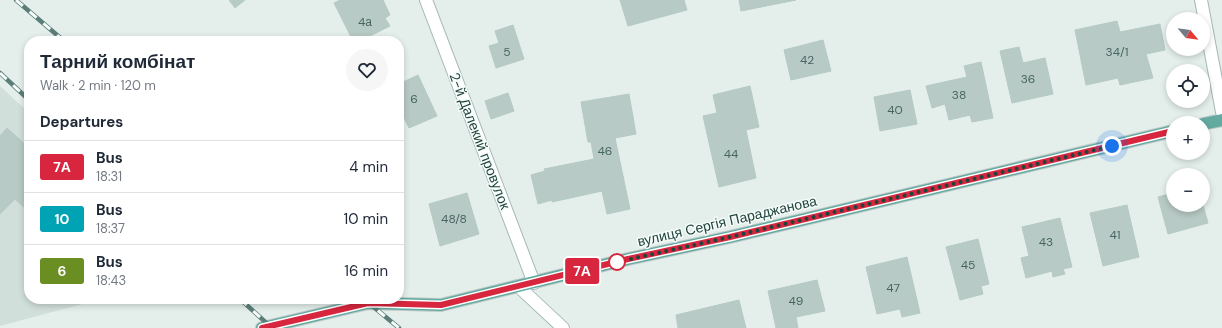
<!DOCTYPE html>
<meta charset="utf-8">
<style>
:root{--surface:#fff;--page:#f6f6f7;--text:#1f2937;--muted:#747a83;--line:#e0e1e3}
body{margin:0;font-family:"DM Sans",sans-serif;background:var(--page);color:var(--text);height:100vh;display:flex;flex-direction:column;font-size:15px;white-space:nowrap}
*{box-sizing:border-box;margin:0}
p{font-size:13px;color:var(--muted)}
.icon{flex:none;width:22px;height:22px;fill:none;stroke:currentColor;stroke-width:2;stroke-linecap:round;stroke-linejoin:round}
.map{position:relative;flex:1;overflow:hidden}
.side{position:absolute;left:24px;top:36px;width:380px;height:268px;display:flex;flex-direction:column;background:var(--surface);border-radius:16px;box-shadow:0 2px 6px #0003}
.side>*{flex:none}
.badge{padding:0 8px;border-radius:3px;font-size:14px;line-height:26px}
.needle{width:26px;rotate:119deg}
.tools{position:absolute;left:1166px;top:12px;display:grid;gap:8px}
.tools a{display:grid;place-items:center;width:44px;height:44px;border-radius:50%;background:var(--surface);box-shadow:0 2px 6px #0003;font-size:20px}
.you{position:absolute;width:20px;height:20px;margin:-10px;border:3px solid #fff;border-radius:50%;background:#1a73e8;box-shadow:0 0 0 6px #1a73e833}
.map>.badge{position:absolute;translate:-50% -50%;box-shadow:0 0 0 2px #fff}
h2{padding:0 16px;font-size:15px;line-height:36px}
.round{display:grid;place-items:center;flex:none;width:42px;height:42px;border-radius:21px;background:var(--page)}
.summary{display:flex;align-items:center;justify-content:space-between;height:68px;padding:0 16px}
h1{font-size:19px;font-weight:700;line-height:30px}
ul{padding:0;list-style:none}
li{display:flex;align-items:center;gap:12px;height:52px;padding:0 16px;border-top:1px solid var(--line)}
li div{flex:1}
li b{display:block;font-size:15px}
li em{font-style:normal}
li .badge{min-width:44px;font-weight:700;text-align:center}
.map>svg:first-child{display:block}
.built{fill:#d1dfda}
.building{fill:#b8cac5;stroke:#b5cac4}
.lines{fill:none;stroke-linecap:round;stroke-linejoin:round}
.minor-casing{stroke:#a5b8b4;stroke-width:14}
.major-casing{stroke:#c1cac9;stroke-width:14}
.minor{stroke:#fff;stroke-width:12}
.major{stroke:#63aaa0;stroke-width:12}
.rail-casing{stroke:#5b7e79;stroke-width:4.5}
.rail{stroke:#f5fbf8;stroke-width:3;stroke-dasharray:9;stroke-linecap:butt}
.line-casing{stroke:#fff;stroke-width:9}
.line{stroke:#d7263d;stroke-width:6}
.walk{stroke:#20433e;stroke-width:4;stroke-dasharray:0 7.2}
.stop-dot{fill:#fff;stroke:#d7263d;stroke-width:2}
.labels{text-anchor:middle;stroke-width:3;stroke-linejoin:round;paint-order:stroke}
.number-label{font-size:12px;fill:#466560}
.street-label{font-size:14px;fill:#20433e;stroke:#f5fbf8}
</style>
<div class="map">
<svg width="1222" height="328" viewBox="0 0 1222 328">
<rect width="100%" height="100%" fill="#e4efeb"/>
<path class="built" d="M0 86 29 113V299H101L0 326Z"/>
<path class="building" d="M229 0H245L235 8Z
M340 0H383L390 15 385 18 390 26 360 41H353L334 3Z
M620 0H685H684L687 10 628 26Z
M739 0H796L741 11Z
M1117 21 1120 32 1160 24 1165 50 1146 54 1153 78 1120 85 1118 78 1086 85 1075 30Z
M513 25 524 59 496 68 489 46 499 43 495 31Z
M823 40 831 71 791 80 784 50Z
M1019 47 1023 63 1045 58 1053 94 1012 103 1000 51Z
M981 62 993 118 972 122 970 115 949 120 945 104 932 108 926 86 967 77 964 66Z
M418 75 437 116 409 128 403 115 399 117V84Z
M750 86 759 127 746 130 756 178 719 187 703 116 717 113 713 95Z
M910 90 917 124 880 131 874 97Z
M508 93 514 111 491 119 485 101Z
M629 94 636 134 615 138 630 209 607 214 602 191 552 202V200L538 204 531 175 545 171 544 169 594 159 591 142H588L581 102Z
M7 128 29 148V212L15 199 0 214V136Z
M467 193 479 234 440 246 429 204Z
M1173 193V205H1203L1208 223 1168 234 1158 197Z
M1127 205 1139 257 1103 266 1090 213Z
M1060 218 1072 267 1063 269 1065 274 1053 277 1052 271 1026 278 1021 258 1029 256 1022 227Z
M978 239 989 284 981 286 983 294 960 300 946 247Z
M907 257 920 313 902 317 900 309 877 314 866 267Z
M817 280 825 311 796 317 798 328H776L768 291Z
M739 300 746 328H678L676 315Z"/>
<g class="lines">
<g class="minor-casing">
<path id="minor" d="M426 0 534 283
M1201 0 1222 112
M518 286 563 328"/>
</g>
<g class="major-casing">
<path id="major" d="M1203 124 1222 120
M262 328 368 303 441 305 628 259 730 237 1173 131"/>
</g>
<use href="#minor" class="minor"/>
<use href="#major" class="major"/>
<g class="rail-casing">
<path id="rail" d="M16 0 64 41
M0 73 29 100
M240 299 272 328
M364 299 399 328"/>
</g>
<use href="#rail" class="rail"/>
</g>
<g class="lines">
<g class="line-casing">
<path id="line" d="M262 328 368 303 441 305 628 259 730 237 1173 131"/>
</g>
<use href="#line" class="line"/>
<path class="walk" d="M617 262 730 237 1112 146"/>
</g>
<circle class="stop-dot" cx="617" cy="262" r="8"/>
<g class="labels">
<g class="number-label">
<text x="365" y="26">4а</text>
<text x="507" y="56">5</text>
<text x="1117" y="56">34/1</text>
<text x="807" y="64">42</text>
<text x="1028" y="83">36</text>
<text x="959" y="99">38</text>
<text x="414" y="103">6</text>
<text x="895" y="114">40</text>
<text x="605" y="155">46</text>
<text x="731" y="158">44</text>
<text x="454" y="223">48/8</text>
<text x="1115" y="239">41</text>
<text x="1046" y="246">43</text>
<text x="968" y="269">45</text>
<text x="893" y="292">47</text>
<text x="796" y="305">49</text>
</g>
<g class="street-label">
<text transform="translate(480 141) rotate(69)" y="5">2-й Далекий провулок</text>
<text transform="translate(727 221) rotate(-13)" y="5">вулиця Сергія Параджанова</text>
</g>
</g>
</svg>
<div class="tools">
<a><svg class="needle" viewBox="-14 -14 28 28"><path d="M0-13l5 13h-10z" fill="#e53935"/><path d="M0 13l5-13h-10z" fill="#747a83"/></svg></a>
<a><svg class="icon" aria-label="locate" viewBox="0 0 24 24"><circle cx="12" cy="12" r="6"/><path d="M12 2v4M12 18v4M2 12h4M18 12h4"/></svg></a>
<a>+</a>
<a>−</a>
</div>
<div class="you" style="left:1112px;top:146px"></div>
<b class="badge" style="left:582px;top:271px;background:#d7263d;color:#fff">7А</b>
<section class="side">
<div class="summary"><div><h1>Тарний комбінат</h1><p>Walk · 2 min · 120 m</p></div><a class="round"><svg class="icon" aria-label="heart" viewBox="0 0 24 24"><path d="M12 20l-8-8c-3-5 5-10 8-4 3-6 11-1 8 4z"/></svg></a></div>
<h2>Departures</h2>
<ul>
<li><span class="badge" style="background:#d7263d;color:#fff">7А</span><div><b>Bus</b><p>18:31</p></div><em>4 min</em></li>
<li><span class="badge" style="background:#00a3b4;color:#fff">10</span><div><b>Bus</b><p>18:37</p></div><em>10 min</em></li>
<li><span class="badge" style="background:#6b8e23;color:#fff">6</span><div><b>Bus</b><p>18:43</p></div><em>16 min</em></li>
</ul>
</section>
</div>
